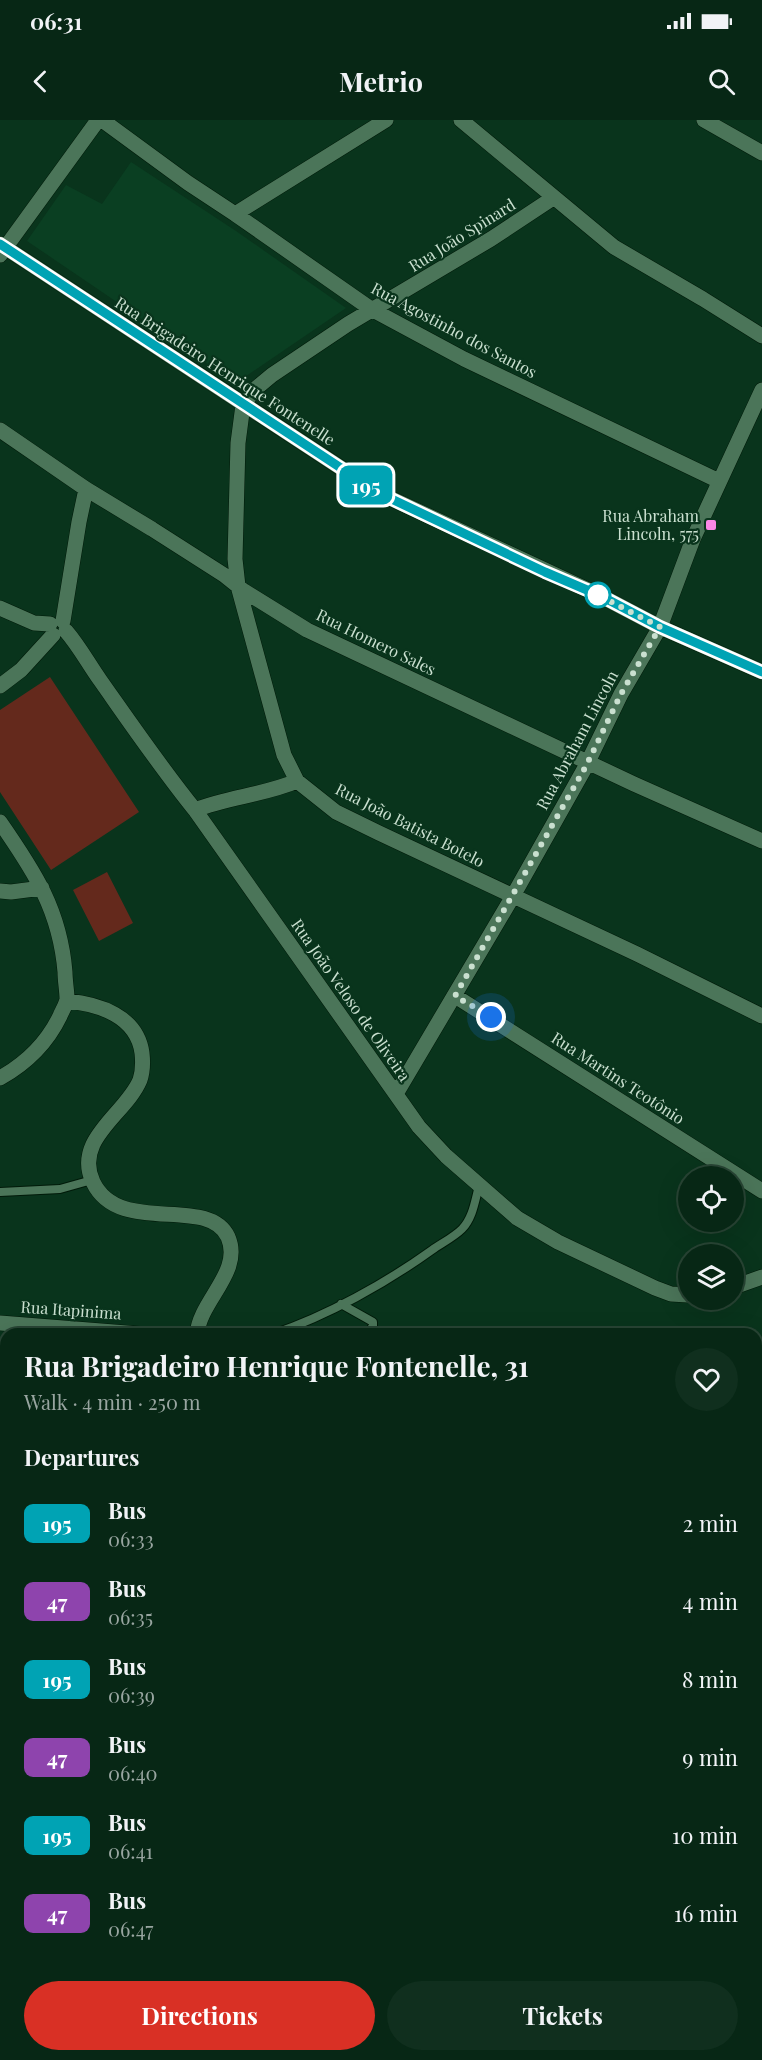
<!DOCTYPE html>
<meta charset="utf-8">
<style>
:root{--surface:#072715;--page:#102f1e;--text:#f1f3f6;--muted:#98a5a0;--line:#284434;--accent:#d93025}
body{margin:0;font-family:"Playfair Display",serif;background:var(--page);color:var(--text);height:100vh;display:flex;flex-direction:column;font-size:22px;white-space:nowrap}
*{box-sizing:border-box;margin:0}
p{font-size:20px;color:var(--muted)}
.icon{flex:none;width:33px;height:33px;fill:none;stroke:currentColor;stroke-width:2;stroke-linecap:round;stroke-linejoin:round}
.map{position:relative;flex:1;overflow:hidden}
.panel{position:absolute;left:0px;top:1208px;width:762px;height:734px;display:flex;flex-direction:column;background:var(--surface);border-radius:18px 18px 0 0;box-shadow:0 6px 24px #0002,0 0 0 2px var(--line)}
.panel>*{flex:none}
.badge{padding:0 12px;border-radius:9px;font-size:21px;line-height:39px}
.tools{position:absolute;left:678px;top:1046px;display:grid;gap:12px}
.tools a{display:grid;place-items:center;width:66px;height:66px;border-radius:50%;background:var(--surface);box-shadow:0 6px 24px #0002,0 0 0 2px var(--line);font-size:30px}
.you{position:absolute;width:30px;height:30px;margin:-15px;border:4px solid #fff;border-radius:50%;background:#1a73e8;box-shadow:0 0 0 9px #1a73e833}
.map>.badge{position:absolute;translate:-50% -50%;box-shadow:0 0 0 3px #fff}
h2{padding:0 24px;font-size:22px;line-height:54px}
.round{display:grid;place-items:center;flex:none;width:63px;height:63px;border-radius:32px;background:var(--page)}
.overview{display:flex;align-items:center;justify-content:space-between;height:102px;padding:0 24px}
h1{font-size:28px;font-weight:700;line-height:45px}
.primary-button{display:flex;gap:12px;margin-top:auto;padding:12px 24px}
.primary-button a{flex:1;height:69px;border-radius:36px;background:var(--accent);color:#fff;font-size:24px;font-weight:700;line-height:69px;text-align:center}
.primary-button a+a{background:var(--page);color:var(--text)}
ul{padding:0;list-style:none}
li{display:flex;align-items:center;gap:18px;height:78px;padding:0 24px}
li div{flex:1}
li b{display:block;font-size:22px}
li em{font-style:normal}
li .badge{min-width:66px;font-weight:700;text-align:center}
.status{display:flex;justify-content:space-between;align-items:center;height:42px;padding:0 30px;background:var(--surface);direction:ltr}
.status svg{height:16px;fill:currentColor}
header{display:flex;justify-content:space-between;align-items:center;height:78px;padding:0 24px;background:var(--surface);font-size:27px;font-weight:700}
.map>svg:first-child{display:block}
.built{fill:#0a3f22}
.grass{fill:url(#grass-tufts)}
.pitch{fill:#64291c}
.lines{fill:none;stroke-linecap:round;stroke-linejoin:round}
.lane-casing{stroke:#001a09;stroke-width:10}
.street-casing{stroke:#001a09;stroke-width:16}
.secondary-casing{stroke:#001a09;stroke-width:16}
.lane{stroke:#4b7559;stroke-width:8}
.street{stroke:#4b7559;stroke-width:15}
.secondary{stroke:#4b7559;stroke-width:15}
.line-casing{stroke:#fff;stroke-width:14}
.line{stroke:#00a3b4;stroke-width:9}
.walk{stroke:#cae0d0;stroke-width:6;stroke-dasharray:0 10.8}
.poi-dot{fill:#fb87e6;stroke:#09341c;stroke-width:2}
.stop-dot{fill:#fff;stroke:#00a3b4;stroke-width:3}
.labels{text-anchor:middle;stroke-width:4.5;stroke-linejoin:round;paint-order:stroke}
.street-label{font-size:16px;fill:#cae0d0;stroke:#09341c}
.poi-label{font-size:16px;fill:#cae0d0;stroke:#09341c;text-anchor:end}
</style>
<div class="status"><b>06:31</b><svg viewBox="0 0 49 12"><path d="M0 12V9h3v3zM5 12V6h3v6zM10 12V3h3v9zM15 12V0h3v12zM26 1h20v11H26zM47 4h2v5h-2z"/></svg></div>
<header><svg class="icon" aria-label="back" viewBox="0 0 24 24"><path d="M15 5l-7 7 7 7"/></svg>Metrio<svg class="icon" aria-label="search" viewBox="0 0 24 24"><circle cx="10" cy="10" r="6"/><path d="M15 15l6 6"/></svg></header>
<div class="map">
<svg width="762" height="1940" viewBox="0 0 762 1940">
<defs>
<pattern id="grass-tufts" width="24" height="20" patternUnits="userSpaceOnUse" patternTransform="scale(1.5)"><rect width="24" height="20" fill="#64291c"/><path d="M3 7l-1-3M5 7V3M7 7l1-3M15 17l-1-3M17 17v-4M19 17l1-3" fill="none" stroke="#79483c"/></pattern>
</defs>
<rect width="100%" height="100%" fill="#09341c"/>
<path class="built" d="M131 42 236 111 346 188 236 263 27 121 66 65 102 84Z"/>
<path class="grass" d="M756 1651H762V1693L759 1717 756 1718Z"/>
<path class="pitch" d="M50 557 139 692 51 750 0 672V590Z
M107 752 133 803 99 821 73 770Z"/>
<g class="lines">
<g class="lane-casing">
<path id="lane" d="M0 1072 60 1069 92 1060
M341 1184 373 1202V1206L367 1214
M273 1214C327 1196 386 1163 432 1130 442 1123 454 1117 462 1109 473 1098 475 1080 479 1066
M146 1940 147 1935"/>
</g>
<g class="street-casing">
<path id="street" d="M102 0 188 63 235 94 371 189 464 239 719 361
M461 0 614 127 703 179 762 216
M704 0 762 33
M553 78 491 119 348 204 272 255 254 270 243 285 238 323 235 439 238 466 284 635 297 661 336 692 379 713 637 834 762 896
M235 94 386 0
M0 124 379 373 601 476 660 507 762 552
M0 135 98 0
M0 310 86 369 152 409 224 455 244 471 307 510 634 664 762 721
M0 488 34 503 50 504
M63 501 79 402 86 369
M66 511C79 526 88 543 100 560 131 604 161 648 195 690L419 1007 446 1036 517 1098 558 1122 655 1168 671 1174 688 1175
M0 566 21 550 53 515
M195 690C228 677 264 675 297 661
M0 702C34 751 60 790 65 852 65 861 67 871 67 879 66 885 62 891 60 896 47 923 25 944 0 958
M0 771 11 772 42 768
M455 876 762 1071
M67 881C99 884 137 896 142 933 143 942 143 951 140 960 126 994 73 1019 93 1062 119 1117 208 1074 228 1117 243 1152 200 1180 197 1214
M396 974 513 776 586 646 621 574 660 507 693 419 762 270
M734 1167 762 1157
M0 1203 139 1214
M756 1373H762
M0 1390 6 1391
M0 1621 6 1619
M756 1637H762
M756 1733 762 1731
M590 1940 593 1935"/>
</g>
<g class="secondary-casing">
<path id="secondary" d="M0 1893 6 1895
M262 1935 264 1940"/>
</g>
<use href="#lane" class="lane"/>
<use href="#street" class="street"/>
<use href="#secondary" class="secondary"/>
</g>
<g class="lines">
<g class="line-casing">
<path id="line" d="M0 124 379 373 545 452 601 476 660 507 762 552"/>
</g>
<use href="#line" class="line"/>
<path class="walk" d="M491 897 455 876 586 646 621 574 660 507 598 475"/>
</g>
<rect class="poi-dot" x="705" y="399" width="12" height="12" rx="3"/>
<circle class="stop-dot" cx="598" cy="475" r="12"/>
<g class="labels">
<g class="street-label">
<text transform="translate(462 115) rotate(-32)" y="6">Rua João Spinard</text>
<text transform="translate(454 210) rotate(28)" y="6">Rua Agostinho dos Santos</text>
<text transform="translate(225 251) rotate(33)" y="6">Rua Brigadeiro Henrique Fontenelle</text>
<text transform="translate(376 522) rotate(26)" y="6">Rua Homero Sales</text>
<text transform="translate(577 620) rotate(-62)" y="6">Rua Abraham Lincoln</text>
<text transform="translate(410 705) rotate(27)" y="6">Rua João Batista Botelo</text>
<text transform="translate(351 880) rotate(55)" y="6">Rua João Veloso de Oliveira</text>
<text transform="translate(618 958) rotate(33)" y="6">Rua Martins Teotônio</text>
<text transform="translate(71 1190) rotate(4)" y="6">Rua Itapinima</text>
</g>
<g class="poi-label">
<text x="699" y="402">Rua Abraham<tspan x="699" dy="18">Lincoln, 575</tspan></text>
</g>
</g>
</svg>
<div class="tools">
<a><svg class="icon" aria-label="locate" viewBox="0 0 24 24"><circle cx="12" cy="12" r="6"/><path d="M12 2v4M12 18v4M2 12h4M18 12h4"/></svg></a>
<a><svg class="icon" aria-label="layers" viewBox="0 0 24 24"><path d="M12 4l9 5-9 5-9-5zM3 14l9 5 9-5"/></svg></a>
</div>
<div class="you" style="left:491px;top:897px"></div>
<b class="badge" style="left:366px;top:365px;background:#00a3b4;color:#fff">195</b>
<section class="panel">
<div class="overview"><div><h1>Rua Brigadeiro Henrique Fontenelle, 31</h1><p>Walk · 4 min · 250 m</p></div><a class="round"><svg class="icon" aria-label="heart" viewBox="0 0 24 24"><path d="M12 20l-8-8c-3-5 5-10 8-4 3-6 11-1 8 4z"/></svg></a></div>
<h2>Departures</h2>
<ul>
<li><span class="badge" style="background:#00a3b4;color:#fff">195</span><div><b>Bus</b><p>06:33</p></div><em>2 min</em></li>
<li><span class="badge" style="background:#8e44ad;color:#fff">47</span><div><b>Bus</b><p>06:35</p></div><em>4 min</em></li>
<li><span class="badge" style="background:#00a3b4;color:#fff">195</span><div><b>Bus</b><p>06:39</p></div><em>8 min</em></li>
<li><span class="badge" style="background:#8e44ad;color:#fff">47</span><div><b>Bus</b><p>06:40</p></div><em>9 min</em></li>
<li><span class="badge" style="background:#00a3b4;color:#fff">195</span><div><b>Bus</b><p>06:41</p></div><em>10 min</em></li>
<li><span class="badge" style="background:#8e44ad;color:#fff">47</span><div><b>Bus</b><p>06:47</p></div><em>16 min</em></li>
</ul>
<div class="primary-button"><a>Directions</a><a>Tickets</a></div>
</section>
</div>
